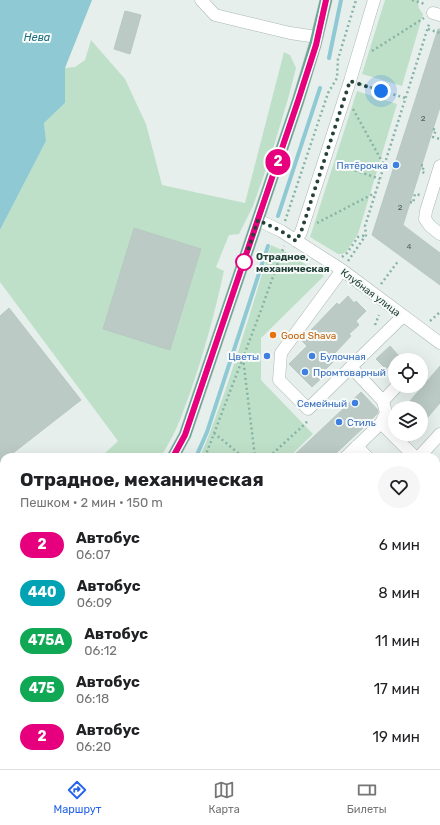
<!DOCTYPE html>
<html lang="ru">
<meta charset="utf-8">
<style>
:root{--surface:#fff;--page:#f6f6f6;--text:#202124;--muted:#757577;--line:#e0e0e0;--accent:#2563eb}
body{margin:0;font-family:Rubik,sans-serif;background:var(--page);color:var(--text);height:100vh;display:flex;flex-direction:column;font-size:15px;white-space:nowrap}
*{box-sizing:border-box;margin:0}
p{font-size:13px;color:var(--muted)}
.icon{flex:none;width:22px;height:22px;fill:none;stroke:currentColor;stroke-width:2;stroke-linecap:round;stroke-linejoin:round}
.map{position:relative;flex:1;overflow:hidden}
.details{position:absolute;left:0px;top:453px;width:440px;height:316px;display:flex;flex-direction:column;background:var(--surface);border-radius:12px 12px 0 0;box-shadow:0 4px 16px #0002}
.details>*{flex:none}
.badge{padding:0 8px;border-radius:13px;font-size:14px;line-height:26px}
.fabs{position:absolute;left:388px;top:353px;display:grid;gap:8px}
.fabs a{display:grid;place-items:center;width:40px;height:40px;border-radius:50%;background:var(--surface);box-shadow:0 4px 16px #0002;font-size:20px}
.you{position:absolute;width:20px;height:20px;margin:-10px;border:3px solid #fff;border-radius:50%;background:#1a73e8;box-shadow:0 0 0 6px #1a73e833}
.map>.badge{position:absolute;translate:-50% -50%;box-shadow:0 0 0 2px #fff}
.round{display:grid;place-items:center;flex:none;width:42px;height:42px;border-radius:21px;background:var(--page)}
.head{display:flex;align-items:center;justify-content:space-between;height:68px;padding:0 20px}
h1{font-size:19px;font-weight:700;line-height:30px}
ul{padding:0;list-style:none}
li{display:flex;align-items:center;gap:12px;height:48px;padding:0 20px}
li div{flex:1}
li b{display:block;font-size:15px}
li em{font-style:normal}
li .badge{min-width:44px;font-weight:700;text-align:center}
.tab-bar{display:flex;justify-content:space-around;align-items:center;height:56px;border-top:1px solid var(--line);background:var(--surface);font-size:11px;color:var(--muted)}
.tab-bar a{display:grid;justify-items:center;gap:2px}
.tab-bar .active{color:var(--accent)}
.map>svg:first-child{display:block}
.green{fill:#bfe0c8}
.water{fill:#8ec9d4}
.lines{fill:none;stroke-linecap:round;stroke-linejoin:round}
.stream{stroke:#8ec9d4;stroke-width:4}
.building{fill:#bbcac4;stroke:#b8c9c2}
.minor-casing{stroke:#a8b8b2;stroke-width:13}
.major-casing{stroke:#c2cac8;stroke-width:13}
.path{stroke:#86b3a5;stroke-width:2.5;stroke-dasharray:2 3;stroke-linecap:butt}
.minor{stroke:#fff;stroke-width:12}
.major{stroke:#6aa596;stroke-width:12}
.line-casing{stroke:#fff;stroke-width:9}
.line{stroke:#e6007e;stroke-width:6}
.walk{stroke:#24423a;stroke-width:4;stroke-dasharray:0 7.2}
.shop-dot{fill:#3f7fe0;stroke:#f7fbf9;stroke-width:1.5}
.stop-dot{fill:#fff;stroke:#e6007e;stroke-width:2}
.food-dot{fill:#e8710a;stroke:#f7fbf9;stroke-width:1.5}
.labels{text-anchor:middle;stroke-width:4;stroke-linejoin:round;paint-order:stroke}
.number-label{font-size:8px;fill:#4a645c}
.shop-label{font-size:10px;fill:#366cbe;stroke:#f7fbf9;text-anchor:end}
.stop-label{font-size:10px;font-weight:bold;fill:#24423a;stroke:#f7fbf9;text-anchor:start}
.street-label{font-size:10px;fill:#24423a;stroke:#f7fbf9}
.food-label{font-size:10px;fill:#c56008;stroke:#f7fbf9;text-anchor:start}
.water-label{font-size:11px;font-style:italic;fill:#1c6f80;stroke:#f7fbf9}
</style>
<div class="map">
<svg width="440" height="769" viewBox="0 0 440 769">
<rect width="100%" height="100%" fill="#e6efeb"/>
<path class="green" d="M385 0H419C417 6 419 9 423 14L402 86 362 74Z
M91 40 125 79 146 124 162 185 245 203 284 52 290 55 296 68 288 99 272 152 253 206 239 234 229 235 216 267 224 271C215 312 204 353 190 393 182 415 174 438 160 457H101L118 441 0 282V230L46 141 44 123 65 103V68L75 67 85 60Z
M357 91 397 104 358 234 346 252 342 254H338L310 237Z
M271 245 286 252 324 276 261 338V380L313 434 289 457H200C229 388 249 316 271 245Z
M4 563V634L0 638V567Z"/>
<path class="water" d="M0 0H92L65 68V103L44 123 46 141 0 230Z"/>
<g class="lines">
<path class="stream" d="M329 58 341 0
M278 216 320 88
M196 457 207 432 268 246"/>
</g>
<path class="building" d="M125 11 141 15 130 54 114 49Z
M438 29H440V107L403 225 440 253V285L372 235Z
M134 228 201 249 170 350 103 329Z
M348 296 354 303 356 301 366 311 356 321 359 325 349 334 351 336 335 353 338 357 323 372 325 375 312 387 289 364 307 346 302 341 312 331 311 330 337 303 339 305Z
M9 308 81 400 8 457H4V461L0 464V316Z
M390 346 399 356 386 369 376 359Z
M440 366V403L421 425V408H404Z
M361 392 378 410V412L377 414 365 426 332 457H292Z"/>
<g class="lines">
<g class="minor-casing">
<path id="minor" d="M201 0 215 15 290 33 317 37
M433 13 440 15
M440 166 426 211 425 219 430 226 440 234
M258 220 281 231 342 270 440 343
M296 241 301 232 350 81 374 0
M342 270 281 353 279 380 308 409 403 316
M383 401 397 386
M381 423 415 457
M357 446 367 457
M346 457 381 423 386 413 383 401 351 367
M419 457 440 434
M436 673 440 670
M436 761 440 758
M361 765 364 769
M424 769 430 765"/>
</g>
<g class="major-casing">
<path id="major" d="M173 457 185 435 298 101 315 45 326 0
M0 650 4 648"/>
</g>
<path class="path" d="M412 0 425 4
M428 29 440 33
M372 51 424 18
M360 84 405 98
M353 109 384 165
M433 129 436 130 433 137 440 139
M336 164 380 179
M421 165 424 166 422 172 427 174
M410 202 413 203 415 194 420 195
M285 221 328 93 337 78 338 59 356 0
M317 223 375 193
M342 257 347 253 358 237 366 235
M348 261 366 235 365 226 429 24
M381 284 399 260
M430 321 440 312
M375 325 379 315
M243 358 255 457
M214 433 243 457
M205 457 260 313 284 246
M269 457 306 423 307 420
M436 493 440 497
M437 549 440 553
M436 588 438 565
M0 683 4 679
M0 708 4 705
M387 765 390 769"/>
<use href="#minor" class="minor"/>
<use href="#major" class="major"/>
</g>
<g class="lines">
<g class="line-casing">
<path id="line" d="M173 457 185 435 298 101 316 45 326 0"/>
</g>
<use href="#line" class="line"/>
<path class="walk" d="M244 262 258 220 281 231 296 241 301 232 350 81 381 91"/>
</g>
<g class="shop-dot">
<circle cx="396" cy="165" r="4"/>
<circle cx="267" cy="356" r="4"/>
<circle cx="312" cy="356" r="4"/>
<circle cx="305" cy="372" r="4"/>
<circle cx="355" cy="403" r="4"/>
<circle cx="339" cy="422" r="4"/>
</g>
<circle class="stop-dot" cx="244" cy="262" r="8"/>
<circle class="food-dot" cx="273" cy="335" r="4"/>
<g class="labels">
<g class="number-label">
<text x="423" y="121">2</text>
<text x="400" y="210">2</text>
<text x="409" y="249">4</text>
</g>
<g class="shop-label">
<text x="388" y="169">Пятёрочка</text>
<text x="259" y="360">Цветы</text>
<text x="320" y="360" text-anchor="start">Булочная</text>
<text x="313" y="376" text-anchor="start">Промтоварный</text>
<text x="347" y="407">Семейный</text>
<text x="347" y="426" text-anchor="start">Стиль</text>
</g>
<g class="stop-label">
<text x="256" y="260">Отрадное,<tspan x="256" dy="12">механическая</tspan></text>
</g>
<g class="street-label">
<text transform="translate(371 292) rotate(37)" y="4">Клубная улица</text>
</g>
<g class="food-label">
<text x="281" y="339">Good Shava</text>
</g>
<g class="water-label">
<text x="37" y="41">Нева</text>
</g>
</g>
</svg>
<div class="fabs">
<a><svg class="icon" aria-label="locate" viewBox="0 0 24 24"><circle cx="12" cy="12" r="6"/><path d="M12 2v4M12 18v4M2 12h4M18 12h4"/></svg></a>
<a><svg class="icon" aria-label="layers" viewBox="0 0 24 24"><path d="M12 4l9 5-9 5-9-5zM3 14l9 5 9-5"/></svg></a>
</div>
<div class="you" style="left:381px;top:91px"></div>
<b class="badge" style="left:278px;top:162px;background:#e6007e;color:#fff">2</b>
<section class="details">
<div class="head"><div><h1>Отрадное, механическая</h1><p>Пешком · 2 мин · 150 m</p></div><a class="round"><svg class="icon" aria-label="heart" viewBox="0 0 24 24"><path d="M12 20l-8-8c-3-5 5-10 8-4 3-6 11-1 8 4z"/></svg></a></div>
<ul>
<li><span class="badge" style="background:#e6007e;color:#fff">2</span><div><b>Автобус</b><p>06:07</p></div><em>6 мин</em></li>
<li><span class="badge" style="background:#00a3b4;color:#fff">440</span><div><b>Автобус</b><p>06:09</p></div><em>8 мин</em></li>
<li><span class="badge" style="background:#10a855;color:#fff">475А</span><div><b>Автобус</b><p>06:12</p></div><em>11 мин</em></li>
<li><span class="badge" style="background:#10a855;color:#fff">475</span><div><b>Автобус</b><p>06:18</p></div><em>17 мин</em></li>
<li><span class="badge" style="background:#e6007e;color:#fff">2</span><div><b>Автобус</b><p>06:20</p></div><em>19 мин</em></li>
</ul>
</section>
</div>
<nav class="tab-bar">
<a class="active"><svg class="icon" aria-label="directions" viewBox="0 0 24 24"><path d="M12 3l9 9-9 9-9-9zM9 14v-3h6M13 9l2 2-2 2"/></svg>Маршрут</a>
<a><svg class="icon" aria-label="map" viewBox="0 0 24 24"><path d="M3 6l6-2 6 2 6-2v14l-6 2-6-2-6 2zM9 4v14M15 6v14"/></svg>Карта</a>
<a><svg class="icon" aria-label="tickets" viewBox="0 0 24 24"><path d="M3 7h18v10H3zM15 7v10"/></svg>Билеты</a>
</nav>
